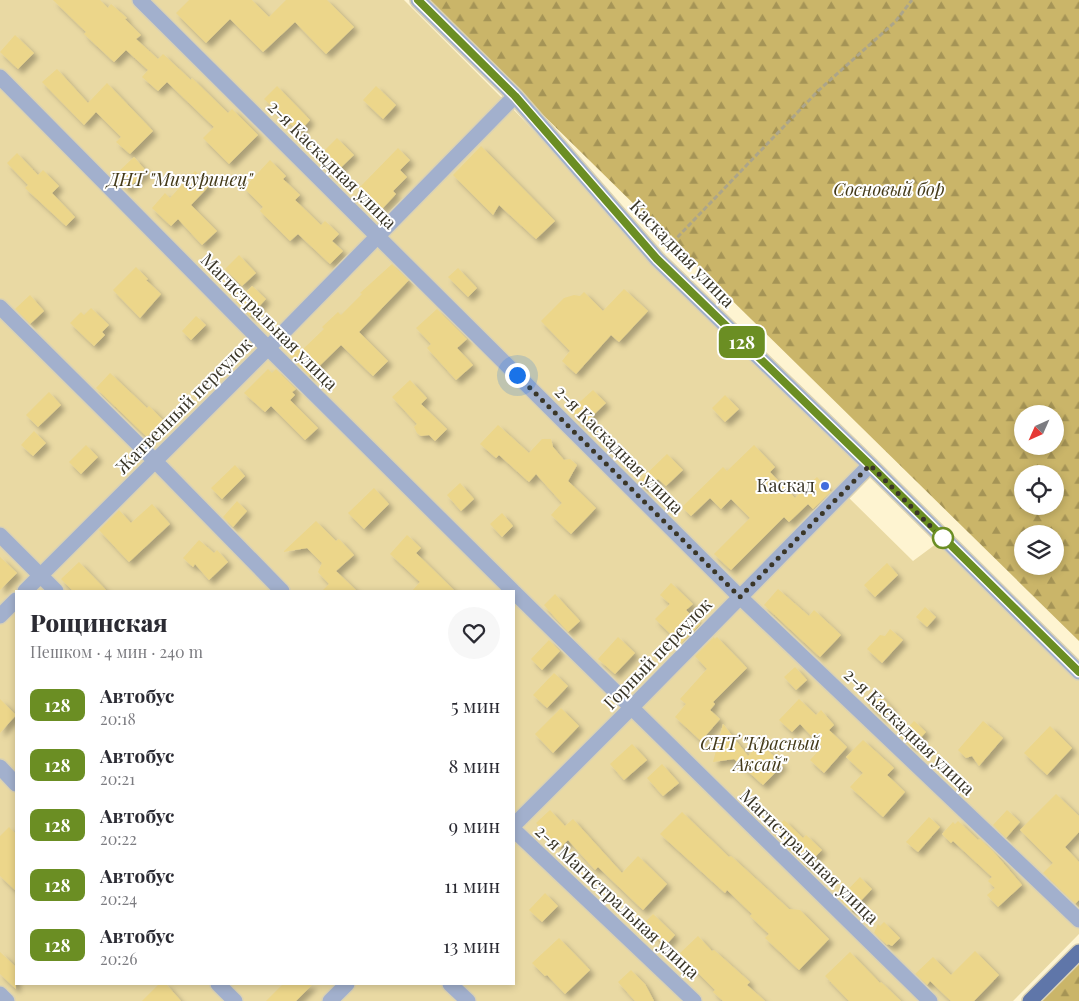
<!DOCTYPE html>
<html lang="ru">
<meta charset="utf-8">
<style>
:root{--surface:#fff;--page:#f7f7f7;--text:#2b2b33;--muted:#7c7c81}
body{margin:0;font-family:"Playfair Display",serif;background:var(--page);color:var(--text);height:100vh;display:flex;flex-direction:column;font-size:19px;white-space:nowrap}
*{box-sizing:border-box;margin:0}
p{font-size:16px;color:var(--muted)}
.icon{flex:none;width:28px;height:28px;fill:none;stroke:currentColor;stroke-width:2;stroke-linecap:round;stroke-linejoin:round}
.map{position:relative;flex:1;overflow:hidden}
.details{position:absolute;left:15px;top:590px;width:500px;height:395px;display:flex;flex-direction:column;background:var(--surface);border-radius:0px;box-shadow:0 2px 8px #0003}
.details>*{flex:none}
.badge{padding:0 10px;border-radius:8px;font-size:18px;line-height:32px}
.needle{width:32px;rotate:225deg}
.buttons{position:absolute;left:1014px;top:405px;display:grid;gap:10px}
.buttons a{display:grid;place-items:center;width:50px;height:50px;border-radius:50%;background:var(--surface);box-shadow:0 2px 8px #0003;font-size:25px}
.you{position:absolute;width:25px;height:25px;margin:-12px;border:4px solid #fff;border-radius:50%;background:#1a73e8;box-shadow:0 0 0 8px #1a73e833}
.map>.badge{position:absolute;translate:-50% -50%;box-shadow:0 0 0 2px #fff}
.round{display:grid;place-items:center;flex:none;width:52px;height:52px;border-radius:26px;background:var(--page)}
.overview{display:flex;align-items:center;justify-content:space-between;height:85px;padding:0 15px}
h1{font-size:24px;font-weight:800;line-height:38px}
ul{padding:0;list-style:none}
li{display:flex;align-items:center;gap:15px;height:60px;padding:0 15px}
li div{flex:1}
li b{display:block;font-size:19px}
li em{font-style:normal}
li .badge{min-width:55px;font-weight:700;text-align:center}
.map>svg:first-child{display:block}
.green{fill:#e9d9a3;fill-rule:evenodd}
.forest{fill:url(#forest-firs);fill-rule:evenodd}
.building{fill:#ecd68a;filter:url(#shadow)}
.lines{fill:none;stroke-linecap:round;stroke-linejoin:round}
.minor-casing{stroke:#dbd2b3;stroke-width:18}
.major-casing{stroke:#dbd2b3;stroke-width:18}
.path{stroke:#aca58a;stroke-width:3;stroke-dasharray:5 2.5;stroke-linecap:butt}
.minor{stroke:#a2b0cd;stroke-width:15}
.major{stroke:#5f76a9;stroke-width:15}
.line-casing{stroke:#fff;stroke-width:11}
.line{stroke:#6b8e23;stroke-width:8}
.walk{stroke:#3a3628;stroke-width:5;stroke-dasharray:0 9}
.poi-dot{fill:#416cdd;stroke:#fff;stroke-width:2}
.stop-dot{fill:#fff;stroke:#6b8e23;stroke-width:2.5}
.labels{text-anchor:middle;stroke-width:4;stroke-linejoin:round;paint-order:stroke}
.street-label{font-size:18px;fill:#3a3628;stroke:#fff}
.park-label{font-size:18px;font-style:italic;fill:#443a19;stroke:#fff}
.poi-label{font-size:18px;fill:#3a3628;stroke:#fff;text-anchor:end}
</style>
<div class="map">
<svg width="1079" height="1001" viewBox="0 0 1079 1001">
<defs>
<pattern id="forest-firs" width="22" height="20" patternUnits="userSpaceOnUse" patternTransform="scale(1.25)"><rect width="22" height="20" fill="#cab569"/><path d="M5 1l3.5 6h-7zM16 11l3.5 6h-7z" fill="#a59456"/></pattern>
<filter id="shadow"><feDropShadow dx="4.5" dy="4.5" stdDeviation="2.5" flood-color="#0004"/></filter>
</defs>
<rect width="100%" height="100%" fill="#fef4d1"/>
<path class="green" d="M0 0H404L511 107 657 259 870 465 847 496 913 561 940 541 1079 679V934L1013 1001H0ZM16 591H514V984H16Z"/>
<path class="forest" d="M426 0H1079V641ZM1022 414H1055V446H1022ZM1022 474H1055V506H1022ZM1022 534H1055V566H1022Z
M1079 959V1001H1037Z"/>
<path class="building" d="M53 0H100L108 8 111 4 127 18 125 19 141 35 136 39 158 59 163 54 191 80 192 78 228 113 232 109 258 135 229 164 203 138 214 127 167 82 158 91 142 77 148 70 126 50 114 62 84 34 86 32Z
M189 0H252L269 17 286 0H327L354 27 326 54 295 22 263 52 230 19 206 43 176 13Z
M15 35 34 53 18 69 0 52Z
M57 69 88 103 107 83 153 131 130 154 116 142 121 137 96 112 84 125 42 82Z
M277 86 310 120 299 132 264 99Z
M376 86 396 105 383 119 363 100Z
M337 138 354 155 333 175 317 158Z
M481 146 555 221 536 239 499 205 493 215 453 175Z
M398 148 410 160 400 170 407 177 393 191 396 194 382 209 360 187Z
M17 153 38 175 43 170 59 186 52 193 75 217 66 226 25 188 28 185 7 163Z
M134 157 147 172 127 189 115 175Z
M270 160 286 176 283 179 300 195 295 200 321 225 325 221 339 234 332 241 343 251 330 264 298 234 290 241 260 211 263 207 244 188Z
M195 171 210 185 191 205 217 231 202 245 178 219 171 226 152 208 165 193 170 198Z
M239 255 256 273 242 286 225 269Z
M392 264 409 280 359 332 388 361 373 376 341 345 309 376 290 356 299 348 301 351 324 329 322 327 338 312 341 315 362 294 360 293Z
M136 267 148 279 146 280 161 294 140 318 113 290Z
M458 268 477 288 468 297 448 277Z
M252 286 266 299 250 316 236 302Z
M624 289 648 311 619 342 611 335 576 374 562 361 570 351 541 321 564 298 574 295 580 296 584 292 603 311Z
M30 295 44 311 30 324 15 309Z
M91 308 109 325 102 332 105 335 94 346 70 323 81 312 84 315Z
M437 309 467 339 457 348 473 365 456 380 427 348 431 344 416 328Z
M196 316 206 325 191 340 182 331Z
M268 369 272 373 276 369 296 389 292 392 295 395 290 400 318 428 305 440 271 406 265 412 244 393Z
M110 373 147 408 149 406 163 420 147 437 96 388Z
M410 380 427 398 421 404 447 429 435 441 429 435 421 436 417 433 414 427 417 424 392 397Z
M593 390 606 403 584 424 571 410Z
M49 392 61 405 38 427 26 415Z
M725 395 739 409 725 422 712 408Z
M498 425 529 453 542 439H551L553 447 564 460 570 459 577 465 568 481 596 508 571 534 551 515 562 503 536 474 529 482 499 455 496 458 480 444Z
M34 431 46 443 33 456 21 445Z
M86 445 98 457 81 474 69 462Z
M754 445 775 467 770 472 795 498 817 477 831 492 813 509 808 504 789 522 784 517 731 570 714 554 750 518 731 499 721 509 710 498 691 516 682 507 723 467 727 471Z
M667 454 683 470 666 486 658 479 643 487 638 482Z
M235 465 245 476 222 499 211 488Z
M460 483 474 499 461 511 447 495Z
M374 488 389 504 364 529 348 513Z
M237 501 247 511 233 527 223 517Z
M152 504 170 524 129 562 99 530 119 510 131 523Z
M502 513 513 526 502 537 490 524Z
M316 521 336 541 339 539 354 555 336 571 357 591H322L329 584 318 572 322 563 307 548 283 552Z
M407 535 421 548 416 553 455 591H412L420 582 390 554Z
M199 540 214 553 217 550 228 562 209 580 195 564 193 567 183 558Z
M0 557 17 573 0 590Z
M79 562 107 591H73L61 579Z
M887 563 898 575 875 597 864 585Z
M671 583 693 604 686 610 700 624 681 644 655 619 670 604 660 595Z
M778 589 809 616 814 610 841 635 820 657 764 605Z
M555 594 580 621 568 632 544 605Z
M925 607 936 617 927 627 916 617Z
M890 629 903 640 882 663 867 649 880 635 885 636Z
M618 637 635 653 615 674 598 659Z
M714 637 715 639 717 637 747 668 713 702 715 704 710 710 720 719 701 741 675 717 686 704 680 699 707 669 695 656Z
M549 640 560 651 542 670 531 659Z
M795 667 807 680 796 690 784 677Z
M554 673 568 686 547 708 533 695Z
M875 690 893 709 883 718 865 699Z
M0 699 16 715 0 733Z
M799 699 816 715 821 710 834 725 829 730 847 747 824 773 810 760 822 747 800 724 792 732 779 720Z
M561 708 579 726 553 753 535 734Z
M914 721 926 732 912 747 900 736Z
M983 721 1003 738 979 766 972 756 966 758 958 750Z
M723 724 748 756 760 743 783 765 763 785 734 759 713 762Z
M1050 726 1072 748 1047 775 1024 753Z
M863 740 894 768 887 775 905 792 883 817 850 787 863 773 846 757Z
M632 744 647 760 624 780 610 764Z
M662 764 679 783 663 796 647 778Z
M1056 794 1079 816V832L1065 847 1079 862V900L1075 904 1043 873 1053 863 1020 830Z
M550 810 565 826 573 819 622 873 638 856 667 884 643 910 598 867 595 870 568 840 560 848 536 823Z
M1007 810 1020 822 1006 838 993 825Z
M682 812 729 857 731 856 789 909 800 910 829 939 799 970 765 938 769 934 750 916 752 914 727 890 725 893 660 834Z
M929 817 940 827 918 852 906 842Z
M784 820 803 838 806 835 822 850 806 866 772 833Z
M958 821 978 840 980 839 993 851 1022 885 998 907 987 895 995 888 988 881 992 877 953 841 951 843 942 834 953 822 955 824Z
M9 827 16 834V891L0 876V836Z
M860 877 872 889 851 911 839 899Z
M545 893 558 906 542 922 529 910Z
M653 914 675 935 665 946 643 924Z
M884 922 900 938 892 946 888 944 887 945 874 933 878 924 880 926Z
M698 936 712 951 714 950 750 982 747 985 765 1001H723L713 992 715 990 679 954Z
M559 938 590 970 565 994 547 975 545 976 532 963Z
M975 951 999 975 974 1001H951L930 981 927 985 915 974 933 957 951 975Z
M0 952 16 967V989L0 974Z
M850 952 880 983 881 982 901 1001H849L825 976Z
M631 970 645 984 654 1001H635L618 982Z
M159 984H166L181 1001H142Z
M283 984H313L296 1001H266Z"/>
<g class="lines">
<g class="minor-casing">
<path id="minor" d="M140 0 740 597 1079 920
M418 0 515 96 657 259 870 465 1079 672
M0 77 268 348 513 591
M0 307 155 461 282 591
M0 535 56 591
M25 591 268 348 515 96
M514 592 930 1001
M0 616 16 600
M0 767 16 784
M514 825 631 708 870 465
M514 830 694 1001
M218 984 235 1001
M450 984 468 1001
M0 994 7 1001
M330 1001 347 984"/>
</g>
<g class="major-casing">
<path id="major" d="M1030 1001 1079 952"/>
</g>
<path class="path" d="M667 248 819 90 895 22 912 0"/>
<use href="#minor" class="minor"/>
<use href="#major" class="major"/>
</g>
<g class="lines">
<g class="line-casing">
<path id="line" d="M418 0 515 96 657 259 870 465 1079 672"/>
</g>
<use href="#line" class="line"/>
<path class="walk" d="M517 375 740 597 870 465 944 540 943 538"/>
</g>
<circle class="poi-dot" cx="825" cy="486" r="5"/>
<circle class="stop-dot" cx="943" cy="538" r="10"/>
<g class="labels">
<g class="street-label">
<text transform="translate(332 165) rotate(45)" y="6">2-я Каскадная улица</text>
<text transform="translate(682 254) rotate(46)" y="6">Каскадная улица</text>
<text transform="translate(269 322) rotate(45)" y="6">Магистральная улица</text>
<text transform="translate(184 406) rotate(-45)" y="6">Жатвенный переулок</text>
<text transform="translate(619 450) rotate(45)" y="6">2-я Каскадная улица</text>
<text transform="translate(658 654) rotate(-46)" y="6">Горный переулок</text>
<text transform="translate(909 732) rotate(44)" y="6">2-я Каскадная улица</text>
<text transform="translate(809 857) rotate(44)" y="6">Магистральная улица</text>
<text transform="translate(617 902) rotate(43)" y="6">2-я Магистральная улица</text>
</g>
<g class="park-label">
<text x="180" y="186">ДНТ "Мичуринец"</text>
<text x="889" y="196">Сосновый бор</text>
<text x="760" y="750">СНТ "Красный<tspan x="760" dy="21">Аксай"</tspan></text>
</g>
<g class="poi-label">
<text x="815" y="492">Каскад</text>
</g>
</g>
</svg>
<div class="buttons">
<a><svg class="needle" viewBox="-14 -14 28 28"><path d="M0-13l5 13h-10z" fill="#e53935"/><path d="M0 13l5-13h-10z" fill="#7c7c81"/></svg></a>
<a><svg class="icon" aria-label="locate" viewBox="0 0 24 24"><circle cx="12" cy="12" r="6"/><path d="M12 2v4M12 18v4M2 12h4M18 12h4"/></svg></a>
<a><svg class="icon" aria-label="layers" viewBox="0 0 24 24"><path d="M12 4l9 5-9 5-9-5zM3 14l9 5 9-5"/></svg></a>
</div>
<div class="you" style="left:517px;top:375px"></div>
<b class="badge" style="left:742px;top:342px;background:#6b8e23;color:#fff">128</b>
<section class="details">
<div class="overview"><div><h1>Рощинская</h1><p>Пешком · 4 мин · 240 m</p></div><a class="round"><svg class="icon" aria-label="heart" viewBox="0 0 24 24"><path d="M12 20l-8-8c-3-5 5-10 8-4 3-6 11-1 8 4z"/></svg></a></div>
<ul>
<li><span class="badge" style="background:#6b8e23;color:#fff">128</span><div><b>Автобус</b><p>20:18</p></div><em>5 мин</em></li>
<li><span class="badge" style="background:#6b8e23;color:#fff">128</span><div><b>Автобус</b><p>20:21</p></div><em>8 мин</em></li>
<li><span class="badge" style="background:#6b8e23;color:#fff">128</span><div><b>Автобус</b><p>20:22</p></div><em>9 мин</em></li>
<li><span class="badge" style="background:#6b8e23;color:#fff">128</span><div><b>Автобус</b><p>20:24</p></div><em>11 мин</em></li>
<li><span class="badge" style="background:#6b8e23;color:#fff">128</span><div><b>Автобус</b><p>20:26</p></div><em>13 мин</em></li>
</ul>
</section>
</div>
